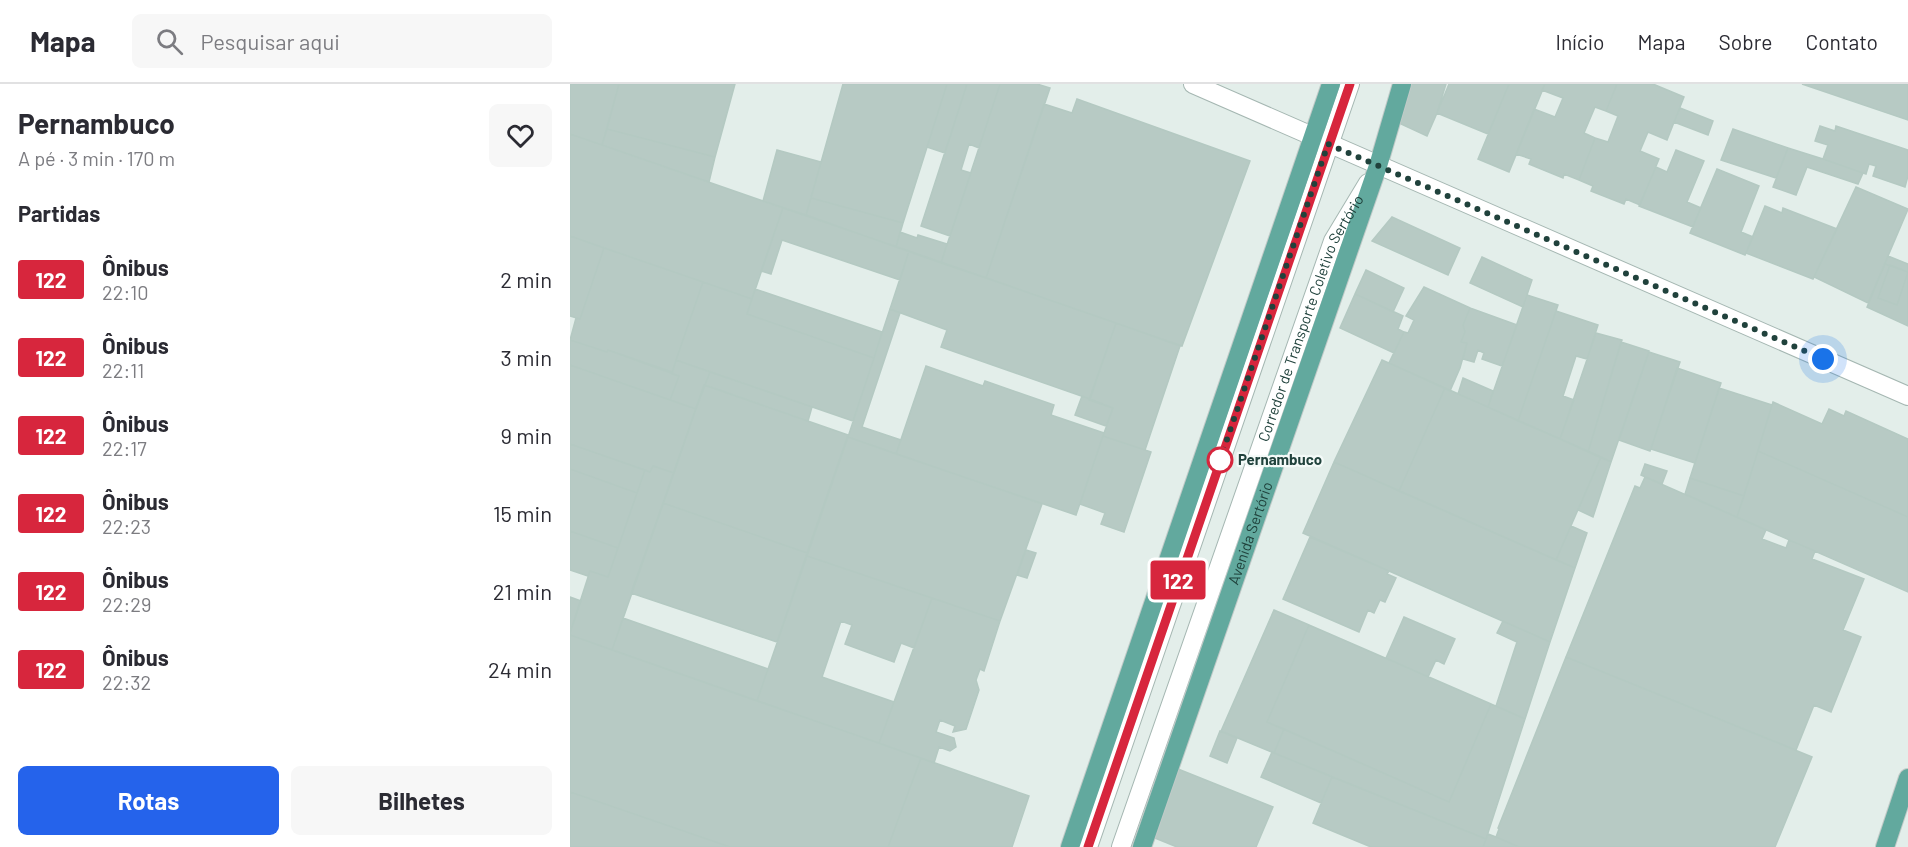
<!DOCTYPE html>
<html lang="pt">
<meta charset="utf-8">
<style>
:root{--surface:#fff;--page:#f7f7f7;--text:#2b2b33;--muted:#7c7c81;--line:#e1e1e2;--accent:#2563eb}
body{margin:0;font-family:Barlow,sans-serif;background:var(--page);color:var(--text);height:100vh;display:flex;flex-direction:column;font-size:22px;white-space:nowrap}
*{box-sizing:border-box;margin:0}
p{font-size:20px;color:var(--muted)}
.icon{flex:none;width:33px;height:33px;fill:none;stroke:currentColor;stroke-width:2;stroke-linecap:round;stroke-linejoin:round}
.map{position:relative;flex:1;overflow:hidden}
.details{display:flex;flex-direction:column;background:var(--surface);width:570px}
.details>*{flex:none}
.badge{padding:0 12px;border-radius:4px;font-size:21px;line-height:39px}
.you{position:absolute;width:30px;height:30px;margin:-15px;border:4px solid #fff;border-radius:50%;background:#1a73e8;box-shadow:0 0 0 9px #1a73e833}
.map>.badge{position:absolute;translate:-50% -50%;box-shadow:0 0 0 3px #fff}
h2{padding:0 18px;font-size:22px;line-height:54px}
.round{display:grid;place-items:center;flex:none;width:63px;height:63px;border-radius:9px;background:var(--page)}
.head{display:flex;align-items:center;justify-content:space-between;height:102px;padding:0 18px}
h1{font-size:28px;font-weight:700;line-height:45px}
.cta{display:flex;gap:12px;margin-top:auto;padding:12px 18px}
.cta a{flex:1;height:69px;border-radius:9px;background:var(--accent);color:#fff;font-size:24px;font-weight:700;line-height:69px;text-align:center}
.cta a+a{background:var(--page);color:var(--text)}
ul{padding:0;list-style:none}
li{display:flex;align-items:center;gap:18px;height:78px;padding:0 18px}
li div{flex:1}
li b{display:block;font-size:22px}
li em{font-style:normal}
li .badge{min-width:66px;font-weight:700;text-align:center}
header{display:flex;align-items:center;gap:36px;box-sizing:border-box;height:84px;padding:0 30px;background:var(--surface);border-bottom:2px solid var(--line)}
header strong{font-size:28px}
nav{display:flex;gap:33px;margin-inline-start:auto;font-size:21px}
.search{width:420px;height:54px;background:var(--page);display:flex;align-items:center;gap:15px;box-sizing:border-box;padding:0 21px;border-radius:9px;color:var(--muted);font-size:22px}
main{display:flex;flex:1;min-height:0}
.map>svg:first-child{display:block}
.building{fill:#b7cac4;stroke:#b4c9c2;stroke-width:1.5}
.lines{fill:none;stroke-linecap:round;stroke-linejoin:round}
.minor-casing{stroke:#a5b7b2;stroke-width:20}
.major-casing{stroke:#c1cac8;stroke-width:20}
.minor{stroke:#fff;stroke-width:18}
.major{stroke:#62a99e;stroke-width:18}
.line-casing{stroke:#fff;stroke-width:14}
.line{stroke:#d7263d;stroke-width:9}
.walk{stroke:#20423c;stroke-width:6;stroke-dasharray:0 10.8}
.stop-dot{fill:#fff;stroke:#d7263d;stroke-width:3}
.labels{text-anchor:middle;stroke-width:4.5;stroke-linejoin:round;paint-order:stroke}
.street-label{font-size:15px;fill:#20423c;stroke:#f4faf8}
.stop-label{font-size:15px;font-weight:bold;fill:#20423c;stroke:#f4faf8;text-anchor:start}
</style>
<header>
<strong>Mapa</strong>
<div class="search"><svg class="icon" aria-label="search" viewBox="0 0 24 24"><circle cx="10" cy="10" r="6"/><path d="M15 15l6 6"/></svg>Pesquisar aqui</div>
<nav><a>Início</a><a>Mapa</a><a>Sobre</a><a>Contato</a></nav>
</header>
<main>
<section class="details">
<div class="head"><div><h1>Pernambuco</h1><p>A pé · 3 min · 170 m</p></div><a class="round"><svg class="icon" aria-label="heart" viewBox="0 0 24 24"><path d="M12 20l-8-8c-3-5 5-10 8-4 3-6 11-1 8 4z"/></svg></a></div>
<h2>Partidas</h2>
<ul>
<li><span class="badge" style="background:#d7263d;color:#fff">122</span><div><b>Ônibus</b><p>22:10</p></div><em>2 min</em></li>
<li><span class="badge" style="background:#d7263d;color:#fff">122</span><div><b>Ônibus</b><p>22:11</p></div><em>3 min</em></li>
<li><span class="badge" style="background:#d7263d;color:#fff">122</span><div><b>Ônibus</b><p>22:17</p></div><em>9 min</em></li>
<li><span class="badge" style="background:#d7263d;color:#fff">122</span><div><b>Ônibus</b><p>22:23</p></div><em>15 min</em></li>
<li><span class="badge" style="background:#d7263d;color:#fff">122</span><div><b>Ônibus</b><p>22:29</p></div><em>21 min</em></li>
<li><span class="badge" style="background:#d7263d;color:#fff">122</span><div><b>Ônibus</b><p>22:32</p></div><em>24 min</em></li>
</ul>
<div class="cta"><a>Rotas</a><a>Bilhetes</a></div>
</section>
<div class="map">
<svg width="1338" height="763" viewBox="0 0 1338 763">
<rect width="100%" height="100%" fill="#e3eeea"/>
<path class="building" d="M0 0H49L32 61 0 50Z
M49 0H165L145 73 37 45Z
M273 0H377L333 139 241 114Z
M377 0H397L375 69 357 63Z
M397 0H430L409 64 399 60 391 86 401 89 380 152 351 142Z
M430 0H467L480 4 416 194 371 179Z
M840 0H876L867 29 857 52 831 40 828 32Z
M879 0H939L918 50 867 29Z
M939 0H975L939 88 908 75Z
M975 0H1047L1036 27 1025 23 1014 49 1025 54 1009 96 994 90 993 94 959 80 961 75 946 70 964 25 985 33 993 14 972 6Z
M1047 0H1083L1114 13 1097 56 1078 48 1070 67 1089 75 1070 121 1056 115 1054 120 1021 107 1023 102 1009 96 1025 54 1038 58 1048 32 1036 27Z
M1232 0H1338V36Z
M507 15 680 77 612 262 416 194 474 20 502 29Z
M1110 24 1143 37 1138 51 1104 38Z
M1250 42 1265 47 1266 42 1338 66V92L1335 103 1303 92 1306 82 1299 80 1296 90 1253 75 1258 61 1245 57Z
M37 45 145 73 139 98 32 61Z
M1163 45 1218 64 1206 94 1151 76Z
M0 50 213 124 182 215 0 152Z
M1218 64 1253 75 1293 89 1288 100 1237 83 1226 111 1203 103Z
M207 66 251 78 236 131 193 117Z
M1106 66 1134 77 1117 118 1131 124 1123 143 1069 122 1086 83 1097 88Z
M1147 85 1189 102 1171 148 1183 153 1175 171 1120 149Z
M1286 103 1338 125 1298 219 1244 193Z
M241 114 333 139 326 163 236 131Z
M1195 122 1212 129 1213 124 1267 145 1243 195 1176 169Z
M213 124 339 167 330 196 212 156 201 190 191 187Z
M822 133 890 164 878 191 802 157Z
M330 148 347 154 348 151 377 160 371 179 326 163Z
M0 152 34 164 10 235 0 232Z
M34 164 133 198 102 288 38 266 37 268 0 256 6 234 10 235Z
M339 167 546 239 520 315 371 263 377 246 320 225Z
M1318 172 1338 180V242L1297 223Z
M912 173 962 196 953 223 900 199Z
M1315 180 1338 188V242L1297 223Z
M1320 181 1338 188 1327 221 1308 214Z
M796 186 834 204 823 228 785 210Z
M133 198 182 215 177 230 304 274 283 337 106 276Z
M854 203 900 224 893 241 895 248 891 258 897 259 890 284 880 307 819 279 834 248 838 249 844 236 836 232Z
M185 205 312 248 304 274 177 230Z
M785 210 833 232 828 245 834 248 824 269 770 244Z
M957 211 988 221 948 337 918 323Z
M900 224 947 241 932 282 912 275 914 269 908 266 904 278 893 275 897 259 891 258 895 248 893 241Z
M320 225 330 229 292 343 331 356 326 370 278 353Z
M986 227 1028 241 1017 275 1006 272 993 312 1004 316 990 355 948 337Z
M546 239 610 262 575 366 533 352 543 324 519 316Z
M1026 249 1052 256 1018 368 990 355Z
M0 256 37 268 38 266 109 292 100 316 0 281Z
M1051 258 1079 267 1041 378 1018 368Z
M1079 268 1110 278 1080 367 1049 356Z
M106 276 140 288 126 325 100 316 109 292 102 290Z
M812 276 875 304 829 407 764 378Z
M0 281 126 325 104 389 83 382 80 388 0 360Z
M356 282 413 302 415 297 484 321 481 331 534 349 506 431 326 370Z
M1107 284 1151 299 1125 379 1081 365Z
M140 288 242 323 238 337 135 301Z
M893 294 923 307 918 323 888 310Z
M134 301 278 351 237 469 93 419Z
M875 304 1031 373 986 476 829 407Z
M1149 304 1202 321 1174 412 1120 394Z
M512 312 543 324 536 342 505 331Z
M1203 318 1252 340 1259 325 1274 332 1276 327 1338 355V433L1188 367Z
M533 352 581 368 554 448 531 440 535 429 510 420Z
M278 353 472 420 430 537 237 472Z
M0 360 75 386 67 409 0 385Z
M1188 367 1338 433V508L1167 433Z
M1031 373 1041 378 1023 433 1008 426Z
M764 378 1005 484 980 558 733 449Z
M1075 380 1097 387 1092 400 1071 391Z
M83 382 104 389 42 566 0 551V549L20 487 38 493 75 386 80 388Z
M0 385 67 409 48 464 0 447Z
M1075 393 1196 446 1192 455 1216 464 1219 456 1245 467 1242 475 1294 495 1273 546 1291 553 1261 628 1244 621 1226 666 996 573 1065 402 1070 404Z
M1120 394 1174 412 1167 433 1115 410Z
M93 419 237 469 207 558 61 509Z
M1001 442 1017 449 1005 484 986 476Z
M0 447 48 464 38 493 20 487 18 492 0 486Z
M740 453 819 487 817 490 826 494 815 518 810 516 804 529 798 526 789 548 713 515Z
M456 466 466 469 457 494 447 491Z
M237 472 362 514 344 564 331 559 324 578 275 560 282 541 271 537 252 593 324 618 309 659 187 617Z
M0 513 11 517 0 549Z
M362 514 430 537 414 587 410 585 406 596 409 606 396 645 383 648 385 642 370 636 366 648 384 654 386 663 380 667 369 663 364 679 309 659Z
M704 526 739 541 697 638 714 645 704 669 651 647Z
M834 533 885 555 874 580 866 576 858 593 816 574Z
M53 534 198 585 187 617 42 566Z
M933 537 980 558 955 635 926 622 947 558 927 549Z
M739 541 921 620 879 718 697 638Z
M0 551 351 674 318 763H160L0 708Z
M996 573 1242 673 1205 763H949L926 753 929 745 928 744Z
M921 620 955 635 916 755 704 669 714 645 879 718Z
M650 647 667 654 657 679 640 672Z
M702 668 762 693 751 719 691 693Z
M351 674 459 712 442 763H318Z
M603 683 703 723 686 763H607L580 752Z
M762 693 916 755 913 763H801L743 739Z
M0 708 160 763H0Z
M918 750 926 753 949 763H913Z"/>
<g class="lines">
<g class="minor-casing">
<g id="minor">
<path d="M623 0 1338 312"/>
<path d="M518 763 780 0"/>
<path id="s1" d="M551 763 763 157 798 99"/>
</g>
</g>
<g class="major-casing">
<g id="major">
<path d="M500 763 761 0"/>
<path id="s2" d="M572 763 808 82 832 0"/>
<path d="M1315 763 1338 694"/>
</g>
</g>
<use href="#minor" class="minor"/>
<use href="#major" class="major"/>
</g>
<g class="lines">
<g class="line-casing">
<path id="line" d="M518 763 780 0"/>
</g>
<use href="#line" class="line"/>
<path class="walk" d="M650 376 758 60 1253 275"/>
</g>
<circle class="stop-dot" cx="650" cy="376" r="12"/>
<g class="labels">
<g class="street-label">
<text dy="5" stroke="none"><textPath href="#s1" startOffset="562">Corredor de Transporte Coletivo Sertório</textPath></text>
<text dy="5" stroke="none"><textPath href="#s2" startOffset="332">Avenida Sertório</textPath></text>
</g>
<g class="stop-label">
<text x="668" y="381">Pernambuco</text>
</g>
</g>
</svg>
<div class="you" style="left:1253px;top:275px"></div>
<b class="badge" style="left:608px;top:496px;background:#d7263d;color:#fff">122</b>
</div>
</main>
